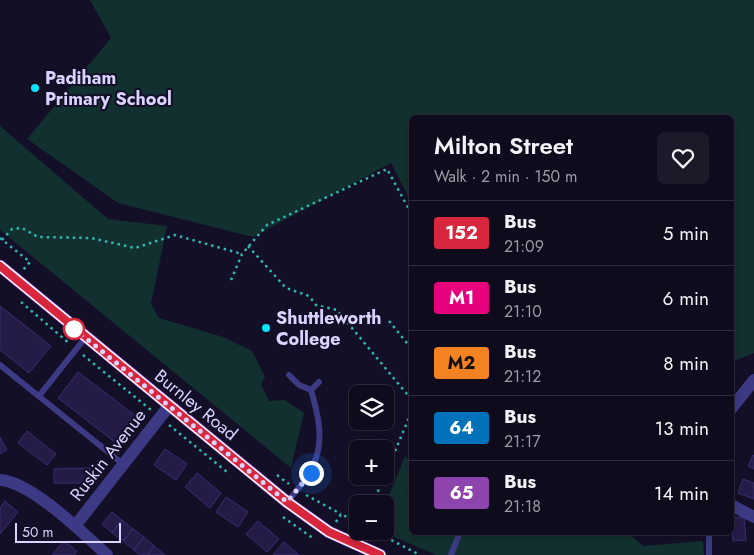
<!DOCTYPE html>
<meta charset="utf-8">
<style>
:root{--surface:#0e0b1c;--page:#1c1929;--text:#f1f3f6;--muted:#9b9ba3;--line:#2e2b3b}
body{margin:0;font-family:Jost,sans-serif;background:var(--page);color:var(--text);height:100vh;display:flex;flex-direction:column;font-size:19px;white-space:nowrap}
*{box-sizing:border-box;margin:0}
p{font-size:16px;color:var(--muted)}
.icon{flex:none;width:28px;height:28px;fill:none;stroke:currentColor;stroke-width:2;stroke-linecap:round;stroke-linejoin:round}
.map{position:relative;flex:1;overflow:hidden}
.side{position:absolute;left:409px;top:115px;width:325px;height:420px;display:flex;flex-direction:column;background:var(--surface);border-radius:8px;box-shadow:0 2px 8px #0003,0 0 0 1px var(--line)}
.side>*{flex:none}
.badge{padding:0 10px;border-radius:4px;font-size:18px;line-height:32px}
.tools{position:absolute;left:349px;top:385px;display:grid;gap:10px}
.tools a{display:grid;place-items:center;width:45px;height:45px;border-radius:8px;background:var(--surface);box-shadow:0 2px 8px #0003,0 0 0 1px var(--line);font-size:25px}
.scale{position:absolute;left:15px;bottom:12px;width:106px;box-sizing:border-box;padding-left:5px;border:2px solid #d9d4ff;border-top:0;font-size:14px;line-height:18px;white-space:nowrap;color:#d9d4ff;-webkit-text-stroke:4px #130f26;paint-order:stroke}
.you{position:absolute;width:25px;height:25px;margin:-12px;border:4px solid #fff;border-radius:50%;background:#1a73e8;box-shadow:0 0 0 8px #1a73e833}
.map>.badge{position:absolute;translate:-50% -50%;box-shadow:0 0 0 2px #fff}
.round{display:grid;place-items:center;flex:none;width:52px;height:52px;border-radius:8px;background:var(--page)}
.headline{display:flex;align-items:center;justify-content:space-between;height:85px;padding:0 25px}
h1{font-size:24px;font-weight:600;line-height:38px}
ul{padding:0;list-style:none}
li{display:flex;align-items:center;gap:15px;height:65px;padding:0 25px;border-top:1px solid var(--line)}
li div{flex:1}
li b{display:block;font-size:19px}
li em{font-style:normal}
li .badge{min-width:55px;font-weight:700;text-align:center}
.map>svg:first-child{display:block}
.green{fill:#12302f}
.building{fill:#241b47;stroke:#3b2d73}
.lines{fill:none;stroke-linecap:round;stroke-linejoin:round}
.path{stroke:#2fb8b0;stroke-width:2.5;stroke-dasharray:2.5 4;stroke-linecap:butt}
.service{stroke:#3d3a85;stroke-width:6}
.minor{stroke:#3d3a85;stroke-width:12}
.primary{stroke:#c25bff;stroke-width:12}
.line-casing{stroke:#fff;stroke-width:11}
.line{stroke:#d7263d;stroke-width:8}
.walk{stroke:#d9d4ff;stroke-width:5;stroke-dasharray:0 9}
.poi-dot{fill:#00e5ff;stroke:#130f26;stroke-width:2}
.stop-dot{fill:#fff;stroke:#d7263d;stroke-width:2.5}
.labels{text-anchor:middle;stroke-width:4;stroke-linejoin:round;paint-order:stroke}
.poi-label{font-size:18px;font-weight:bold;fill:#d9d4ff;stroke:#130f26;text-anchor:start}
.street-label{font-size:18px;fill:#d9d4ff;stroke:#130f26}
</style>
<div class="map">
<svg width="754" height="555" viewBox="0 0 754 555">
<rect width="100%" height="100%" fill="#130f26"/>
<path class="green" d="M90 0H754V353L731 362V118H411V202L391 163 253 237 118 203 27 139 111 38Z
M0 126 108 219 167 226 151 304 159 318 223 337 252 351 265 377 261 384 269 401 285 400 304 413 291 468 0 230Z
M405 456 411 461V532L628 533 643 546 703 541 704 555H436L381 531H385V505Z"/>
<path class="building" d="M0 306 51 346 29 373 0 350Z
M78 372 141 420 127 437 123 434 116 443 58 398Z
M27 431 56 454 47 465 18 443Z
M0 437 7 450 0 454Z
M165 449 187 464 176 480 154 465Z
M753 455 754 456V469L748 466Z
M90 468V483H54V469Z
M197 473 221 493 210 508 185 487Z
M743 479 754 483V499L738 493Z
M226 497 248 512 238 527 216 512Z
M5 501 18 512 0 534V508Z
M112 512 122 520 112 533 102 524Z
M744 517 746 540 733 541 731 518Z
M122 520 133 529 123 541 112 533Z
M258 521 279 539 267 552 246 534Z
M133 529 144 537 134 550 123 541Z
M144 537 154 546 147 555H140L134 550Z
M64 541 77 551 74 555H52Z
M284 542 299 555H273Z
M154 546 165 555H147Z"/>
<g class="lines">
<path class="path" d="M0 238 30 262 23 270
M2 240 12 229 22 228 38 237 91 238 135 248 175 235 242 254
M248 246 286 288 309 296 316 305 337 310 411 399
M231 280 242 254 267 225 387 169 411 213
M21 302 70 344
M389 321 411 348
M83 355 151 410
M169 425 227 472
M277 475 289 484
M385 475 411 413
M306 495 341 514
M373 504 384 476
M283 517 314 539
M336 522 341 514 358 523
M374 531 420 555"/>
<path class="service" d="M0 365 123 464
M311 390 319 382
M39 396 85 338
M287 502C323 462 326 441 311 390L299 385 289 375
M709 532V555
M451 555 460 532"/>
<path class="minor" d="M731 409 754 380
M0 480C30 481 84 534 107 555
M731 505 754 517
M75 526 169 406"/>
<path class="primary" d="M0 266 287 502 329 532 380 555"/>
</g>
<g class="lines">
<g class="line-casing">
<path id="line" d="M0 266 287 502 329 532 380 555"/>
</g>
<use href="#line" class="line"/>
<path class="walk" d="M74 329 71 326 287 502 311 473"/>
</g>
<g class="poi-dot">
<circle cx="35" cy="88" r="5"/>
<circle cx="266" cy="328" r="5"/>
</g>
<circle class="stop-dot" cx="74" cy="329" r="10"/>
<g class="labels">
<g class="poi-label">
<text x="45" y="84">Padiham<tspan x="45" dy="21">Primary School</tspan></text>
<text x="276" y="324">Shuttleworth<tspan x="276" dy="21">College</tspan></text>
</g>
<g class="street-label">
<text transform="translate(196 405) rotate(39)" y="6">Burnley Road</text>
<text transform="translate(108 455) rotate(-52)" y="6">Ruskin Avenue</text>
</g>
</g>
</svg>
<div class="tools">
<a><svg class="icon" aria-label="layers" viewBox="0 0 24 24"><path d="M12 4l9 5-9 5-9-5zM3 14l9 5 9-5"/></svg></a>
<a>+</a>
<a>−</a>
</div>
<div class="scale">50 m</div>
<div class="you" style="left:311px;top:473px"></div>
<section class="side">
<div class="headline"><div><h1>Milton Street</h1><p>Walk · 2 min · 150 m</p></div><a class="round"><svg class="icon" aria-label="heart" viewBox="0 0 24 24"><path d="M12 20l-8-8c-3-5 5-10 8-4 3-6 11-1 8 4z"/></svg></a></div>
<ul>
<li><span class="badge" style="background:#d7263d;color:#fff">152</span><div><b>Bus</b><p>21:09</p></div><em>5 min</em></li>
<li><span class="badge" style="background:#e6007e;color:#fff">M1</span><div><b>Bus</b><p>21:10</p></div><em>6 min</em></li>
<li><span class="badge" style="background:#f58220;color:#111">M2</span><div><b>Bus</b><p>21:12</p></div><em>8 min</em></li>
<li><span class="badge" style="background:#0072bc;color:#fff">64</span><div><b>Bus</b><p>21:17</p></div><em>13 min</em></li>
<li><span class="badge" style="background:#8e44ad;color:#fff">65</span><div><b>Bus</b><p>21:18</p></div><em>14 min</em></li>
</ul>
</section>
</div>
